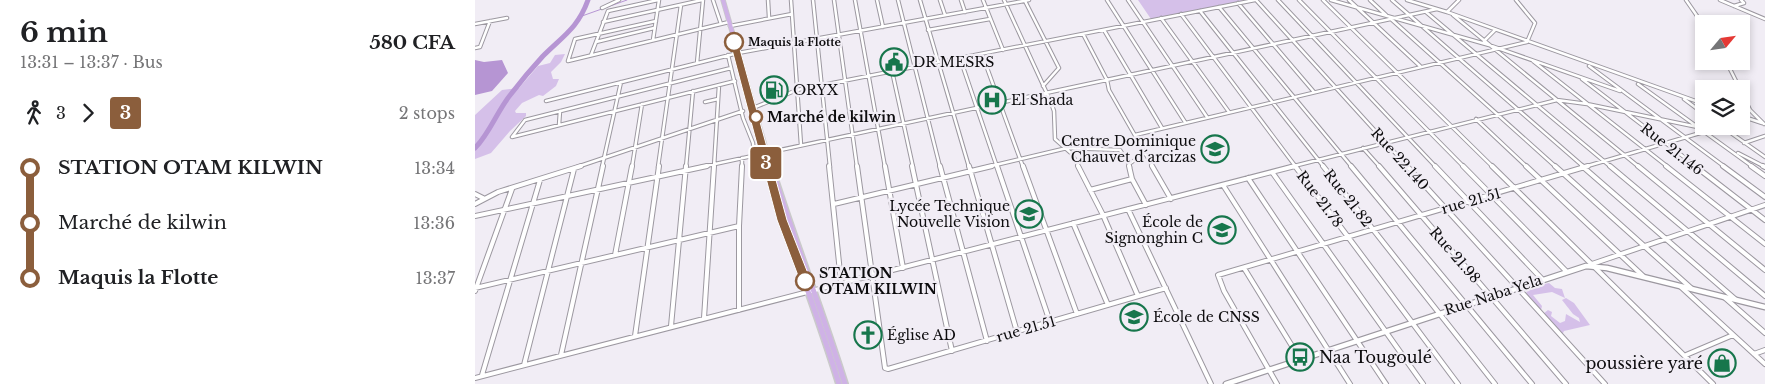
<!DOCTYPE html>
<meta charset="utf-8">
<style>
:root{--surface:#fff;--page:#f2f2f2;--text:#202124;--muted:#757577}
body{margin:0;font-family:"Libre Baskerville",serif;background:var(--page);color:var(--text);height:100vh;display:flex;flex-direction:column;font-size:19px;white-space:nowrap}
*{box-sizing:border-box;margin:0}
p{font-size:16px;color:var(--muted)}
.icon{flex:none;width:28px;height:28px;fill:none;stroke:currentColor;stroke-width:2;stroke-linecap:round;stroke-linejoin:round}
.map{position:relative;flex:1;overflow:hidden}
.sheet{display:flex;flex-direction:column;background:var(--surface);width:475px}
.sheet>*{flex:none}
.badge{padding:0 10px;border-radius:4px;font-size:18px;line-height:32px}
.needle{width:32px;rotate:61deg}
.tools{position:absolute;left:1220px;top:15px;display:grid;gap:10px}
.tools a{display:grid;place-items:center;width:55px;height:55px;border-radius:0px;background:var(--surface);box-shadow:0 2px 8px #0003;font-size:25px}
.map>.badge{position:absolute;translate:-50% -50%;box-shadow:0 0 0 2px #fff}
.legs{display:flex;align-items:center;gap:8px;height:55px;padding:0 20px;font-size:16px}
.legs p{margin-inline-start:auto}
.summary{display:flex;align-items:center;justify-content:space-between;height:85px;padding:0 20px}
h1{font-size:28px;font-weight:700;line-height:38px}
ul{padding:0 20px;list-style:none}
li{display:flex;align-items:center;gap:18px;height:55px;font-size:19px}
li i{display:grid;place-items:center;width:8px;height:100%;margin:0 6px;background:currentColor}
li i::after{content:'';width:12px;height:12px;margin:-6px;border:4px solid;border-radius:50%;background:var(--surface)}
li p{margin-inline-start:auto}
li:first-child i{background:linear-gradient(#0000 50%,currentColor 0)}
li:last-child i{background:linear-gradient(currentColor 50%,#0000 0)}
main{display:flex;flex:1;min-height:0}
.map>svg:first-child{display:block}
.green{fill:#d5c0e9}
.water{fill:#b695d3}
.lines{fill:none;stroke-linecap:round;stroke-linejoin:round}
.stream{stroke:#b695d3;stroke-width:1}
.river{stroke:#b695d3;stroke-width:5}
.minor-far1-casing{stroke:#9c98a0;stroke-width:4.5}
.minor-casing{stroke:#9c98a0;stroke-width:6}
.tertiary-casing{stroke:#9c98a0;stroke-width:7}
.primary-far1-casing{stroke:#cacaca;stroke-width:5.5}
.primary-casing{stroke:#cacaca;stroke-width:8}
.minor-far1{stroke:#fff;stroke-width:2.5}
.minor{stroke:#fff;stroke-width:4}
.tertiary{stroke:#fff;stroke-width:4.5}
.primary-far1{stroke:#cfb2e6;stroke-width:4}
.primary{stroke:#cfb2e6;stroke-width:5}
.line-1{fill:#8b5e3c;stroke:#fff}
.stop-1-dot{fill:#fff;stroke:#8b5e3c;stroke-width:2.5}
.labels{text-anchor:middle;stroke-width:4.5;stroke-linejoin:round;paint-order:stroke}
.far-stop-label{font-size:11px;font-weight:bold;fill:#0d0c0e;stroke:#f1edf5;text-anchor:start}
.poi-label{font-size:14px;fill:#0d0c0e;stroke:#f1edf5;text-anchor:start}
.stop-label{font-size:14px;font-weight:bold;fill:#0d0c0e;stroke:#f1edf5;text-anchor:start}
.street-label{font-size:14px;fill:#0d0c0e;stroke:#f1edf5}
.near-poi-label{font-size:16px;fill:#0d0c0e;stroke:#f1edf5;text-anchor:start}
</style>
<main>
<section class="sheet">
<div class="summary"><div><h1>6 min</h1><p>13:31 – 13:37 · Bus</p></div><b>580 CFA</b></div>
<div class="legs"><svg class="icon" aria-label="walk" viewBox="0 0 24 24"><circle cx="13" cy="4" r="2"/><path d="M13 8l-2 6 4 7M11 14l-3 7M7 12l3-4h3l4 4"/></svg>3<svg class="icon" aria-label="forward" viewBox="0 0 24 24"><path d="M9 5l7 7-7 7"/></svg><b class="badge" style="background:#8b5e3c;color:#fff">3</b><p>2 stops</p></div>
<ul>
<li><i style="color:#8b5e3c"></i><b>STATION OTAM KILWIN</b><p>13:34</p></li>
<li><i style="color:#8b5e3c"></i><span>Marché de kilwin</span><p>13:36</p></li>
<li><i style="color:#8b5e3c"></i><b>Maquis la Flotte</b><p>13:37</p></li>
</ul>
</section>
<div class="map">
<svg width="1290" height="384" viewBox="0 0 1290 384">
<rect width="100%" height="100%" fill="#f1edf5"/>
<path class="green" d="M663 0H771L676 19Z
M90 54 86 62 76 72 78 79H84L81 86 68 96 64 95 47 103 40 111 41 113H51V116L35 131 16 153 0 159V115L27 90 44 88 63 66 75 63 80 55Z
M1074 283 1080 288 1087 289 1090 298 1077 292 1058 295 1067 306 1066 310 1051 296 1052 288Z
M1091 298 1099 303 1115 325 1089 331 1087 335 1068 314 1073 310 1077 312 1076 316 1085 323 1090 321 1091 314 1105 322 1104 318 1098 314 1087 300Z"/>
<path class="water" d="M0 60 9 62 27 60 33 73 17 91 0 95Z"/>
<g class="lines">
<path class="stream" d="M107 16 152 0"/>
<path class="river" d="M0 148C15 133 22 111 36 94 46 81 57 68 68 56 88 36 103 28 113 0"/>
<g class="minor-far1-casing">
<path id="minor-far1" d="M238 0 246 24
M293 0 294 17
M316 0 326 145
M338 0 355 167
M359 0 382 167
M380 0 410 167
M402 0 408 27
M423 0 465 167
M445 0 494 167
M465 0 470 15
M486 0 490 12
M508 0 528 50
M529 0 575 100 579 111 580 139 597 154 604 167
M632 0 710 122
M653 0 732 117
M781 0 933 167
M803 0 961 167
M824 0 989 167
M848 0 1018 167
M856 0 1014 45 1145 91
M874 0 945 66
M895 0 911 15
M917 0 1109 167
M932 0 972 12 1229 104
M1211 0 1229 26
M1245 0 1290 19
M550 1 584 68 568 86
M763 3 839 92
M1259 6 1269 3 1266 0
M744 7 877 167
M127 8 144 0
M725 11 849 167
M951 12 1136 167
M972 12 984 0
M706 14 821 167
M978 15 1164 167
M686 18 754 112
M916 19 1081 167
M181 21 100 39 93 61 254 22
M128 22 227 0
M0 24 32 18
M255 26 317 14
M453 30 515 19
M629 30 687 128
M608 34 632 80 634 90 678 167
M178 40 184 0
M1009 41 1020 30
M121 42 179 28
M0 48 5 47 15 21
M507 54 548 167
M116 55 133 11 183 0
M253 55 268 118 278 143 279 155
M485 58 522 167
M1058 61 1193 167
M1251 61 1265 89
M222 63 228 0
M1114 66 1250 167
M256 68 50 120 37 137 260 81
M417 71 438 167
M1107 79 1222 167
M1163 84 1278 167
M1266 91 1275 110 1289 124
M1209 99 1229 114
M71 101 263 53 554 0
M230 102 243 99
M278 108 322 90 780 0
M1266 116 1287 123
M1266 116 1275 110
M1001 119 1052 167
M1266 121 1275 119
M84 125 85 111
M1246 126 1290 157
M660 135 1052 42 1060 23 1041 0
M1269 143 1290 136
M888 148 905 167
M1263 153 1290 167
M102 167 268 111
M127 167 146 82
M157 167 167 104
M183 167 206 5
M211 167 218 91
M226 167 962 9
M239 167 244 85
M267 167V158
M512 167 592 148 645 150 654 164
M655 167 654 164 670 153
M815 167 1082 100 1112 104 1237 130
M1109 167 1249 126"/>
</g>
<g class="minor-casing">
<path id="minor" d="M354 166 366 282
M382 166 410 368 413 369 691 288
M410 166 428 268
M437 166 477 351
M465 166 512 341
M494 166 542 332
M522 166 575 322
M548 166 602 314
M603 166 628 215 663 296
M654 166 657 179 671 205
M677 166 696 199
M820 166 983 384
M848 166 1020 384
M876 166 1057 384
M904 166 1091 384
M932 166 1130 384
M960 166 1067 279
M988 166 1091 271
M1017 166 1238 384
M1051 166 1168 276
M1080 166 1216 288
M1107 166 1260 299
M1135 166 1290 296
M1163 166 1290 270
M1191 166 1290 244
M1220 166 1290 220
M1248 166 1290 197
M1276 166 1290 176
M1288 166 1290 167
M797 172 948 384
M773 178 911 384
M748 185 875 384
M615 190 657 179
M0 194 8 198
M0 204 23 192 106 166
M359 204 517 166
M653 209 736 384
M0 216 232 166
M598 223 633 305
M264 226V310
M140 255 157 166
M1117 264 1290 205
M769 268 825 359
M1206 287 1290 364
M0 288 264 226 267 166
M0 291 37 189
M1249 297 1290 333
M229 318 239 166
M196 326 211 166
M160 336 184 166
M1279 354 1290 350
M86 355 128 166
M1211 355 1258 335
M49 365 99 169
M7 375 65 180
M0 378 820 166
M802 384 749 291 743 275 1113 166"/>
</g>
<g class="tertiary-casing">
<path id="tertiary" d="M751 384 1111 266 1132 268 1290 307"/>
</g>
<g class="primary-far1-casing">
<path id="primary-far1" d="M248 0 296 167
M285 137 293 167"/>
</g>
<g class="primary-casing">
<path id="primary" d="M293 166C312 240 342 311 364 384
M296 166C319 240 347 310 370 384"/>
</g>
<use href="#minor-far1" class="minor-far1"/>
<use href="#minor" class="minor"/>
<use href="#tertiary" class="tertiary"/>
<use href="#primary-far1" class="primary-far1"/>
<use href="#primary" class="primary"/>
</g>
<path class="line-1" d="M259 39 263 42 312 220 336 281 330 286 325 281 302 220 255 42Z"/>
<defs>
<g id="civic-ring" transform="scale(1.4375)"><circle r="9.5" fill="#f1edf5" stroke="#17764c" stroke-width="1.5"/><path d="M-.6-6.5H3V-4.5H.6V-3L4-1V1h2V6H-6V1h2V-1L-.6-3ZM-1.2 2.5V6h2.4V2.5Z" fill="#17764c"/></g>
<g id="fuel-ring" transform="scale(1.4375)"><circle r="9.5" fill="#f1edf5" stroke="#17764c" stroke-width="1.5"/><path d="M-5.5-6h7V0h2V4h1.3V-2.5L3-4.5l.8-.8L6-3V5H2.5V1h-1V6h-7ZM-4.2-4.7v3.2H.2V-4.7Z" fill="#17764c"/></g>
<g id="hospital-ring" transform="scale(1.4375)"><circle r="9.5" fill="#f1edf5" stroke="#17764c" stroke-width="1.5"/><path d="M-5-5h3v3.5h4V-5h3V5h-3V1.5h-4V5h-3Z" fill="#17764c"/></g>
<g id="school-ring" transform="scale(1.4375)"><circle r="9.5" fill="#f1edf5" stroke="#17764c" stroke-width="1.5"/><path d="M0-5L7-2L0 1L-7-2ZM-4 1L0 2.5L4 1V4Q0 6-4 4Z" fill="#17764c"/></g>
<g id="church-ring" transform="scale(1.4375)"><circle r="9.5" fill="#f1edf5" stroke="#17764c" stroke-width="1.5"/><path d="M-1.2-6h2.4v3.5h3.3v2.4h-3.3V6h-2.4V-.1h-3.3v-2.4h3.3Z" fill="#17764c"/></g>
<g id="bus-ring" transform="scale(1.4375)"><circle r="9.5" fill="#f1edf5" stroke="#17764c" stroke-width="1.5"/><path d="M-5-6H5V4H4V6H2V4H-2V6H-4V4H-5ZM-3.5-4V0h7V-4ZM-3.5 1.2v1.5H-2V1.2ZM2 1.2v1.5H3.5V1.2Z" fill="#17764c"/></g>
<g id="shop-ring" transform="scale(1.4375)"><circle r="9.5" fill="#f1edf5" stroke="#17764c" stroke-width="1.5"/><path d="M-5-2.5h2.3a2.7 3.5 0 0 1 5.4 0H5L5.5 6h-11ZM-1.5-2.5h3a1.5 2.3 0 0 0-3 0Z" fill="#17764c"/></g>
</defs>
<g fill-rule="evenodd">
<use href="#civic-ring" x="419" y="62"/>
<use href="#fuel-ring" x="299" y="90"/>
<use href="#hospital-ring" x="517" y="100"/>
<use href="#school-ring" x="740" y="149"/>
<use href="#school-ring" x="554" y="214"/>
<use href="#school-ring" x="747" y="230"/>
<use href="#school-ring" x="659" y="317"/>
<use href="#church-ring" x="393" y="335"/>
<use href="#bus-ring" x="825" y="357"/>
<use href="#shop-ring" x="1247" y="363"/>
</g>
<g class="stop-1-dot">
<circle cx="259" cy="42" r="9"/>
<circle cx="281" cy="117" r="6"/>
<circle cx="330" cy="281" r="9"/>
</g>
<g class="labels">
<g class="far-stop-label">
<text x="273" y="46">Maquis la Flotte</text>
</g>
<g class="poi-label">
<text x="438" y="67">DR MESRS</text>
<text x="318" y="95">ORYX</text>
<text x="536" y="105">El Shada</text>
<text x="721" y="146" text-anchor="end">Centre Dominique<tspan x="721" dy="16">Chauvet d´arcizas</tspan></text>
<text x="535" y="211" text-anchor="end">Lycée Technique<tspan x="535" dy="16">Nouvelle Vision</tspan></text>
<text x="728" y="227" text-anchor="end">École de<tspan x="728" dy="16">Signonghin C</tspan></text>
<text x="678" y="322">École de CNSS</text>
<text x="412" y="340">Église AD</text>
</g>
<g class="stop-label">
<text x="292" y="122">Marché de kilwin</text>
<text x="344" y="278">STATION<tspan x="344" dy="16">OTAM KILWIN</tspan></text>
</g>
<g class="street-label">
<text transform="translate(1197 149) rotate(38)" y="5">Rue 21.146</text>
<text transform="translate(925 159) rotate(48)" y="5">Rue 22.140</text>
<text transform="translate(873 198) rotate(52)" y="5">Rue 21.82</text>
<text transform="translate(845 199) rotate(53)" y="5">Rue 21.78</text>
<text transform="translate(996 201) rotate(-16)" y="5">rue 21.51</text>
<text transform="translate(980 255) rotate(49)" y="5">Rue 21.98</text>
<text transform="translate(1018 295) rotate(-18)" y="5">Rue Naba Yela</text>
<text transform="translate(551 329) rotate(-16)" y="5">rue 21.51</text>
</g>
<g class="near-poi-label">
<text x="844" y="363">Naa Tougoulé</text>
<text x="1228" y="369" text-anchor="end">poussière yaré</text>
</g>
</g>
</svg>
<div class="tools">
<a><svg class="needle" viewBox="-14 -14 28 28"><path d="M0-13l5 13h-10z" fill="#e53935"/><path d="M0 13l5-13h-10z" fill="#757577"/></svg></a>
<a><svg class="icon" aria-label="layers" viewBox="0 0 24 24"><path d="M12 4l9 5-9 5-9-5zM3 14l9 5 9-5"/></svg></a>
</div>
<b class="badge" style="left:291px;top:163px;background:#8b5e3c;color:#fff">3</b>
</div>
</main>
